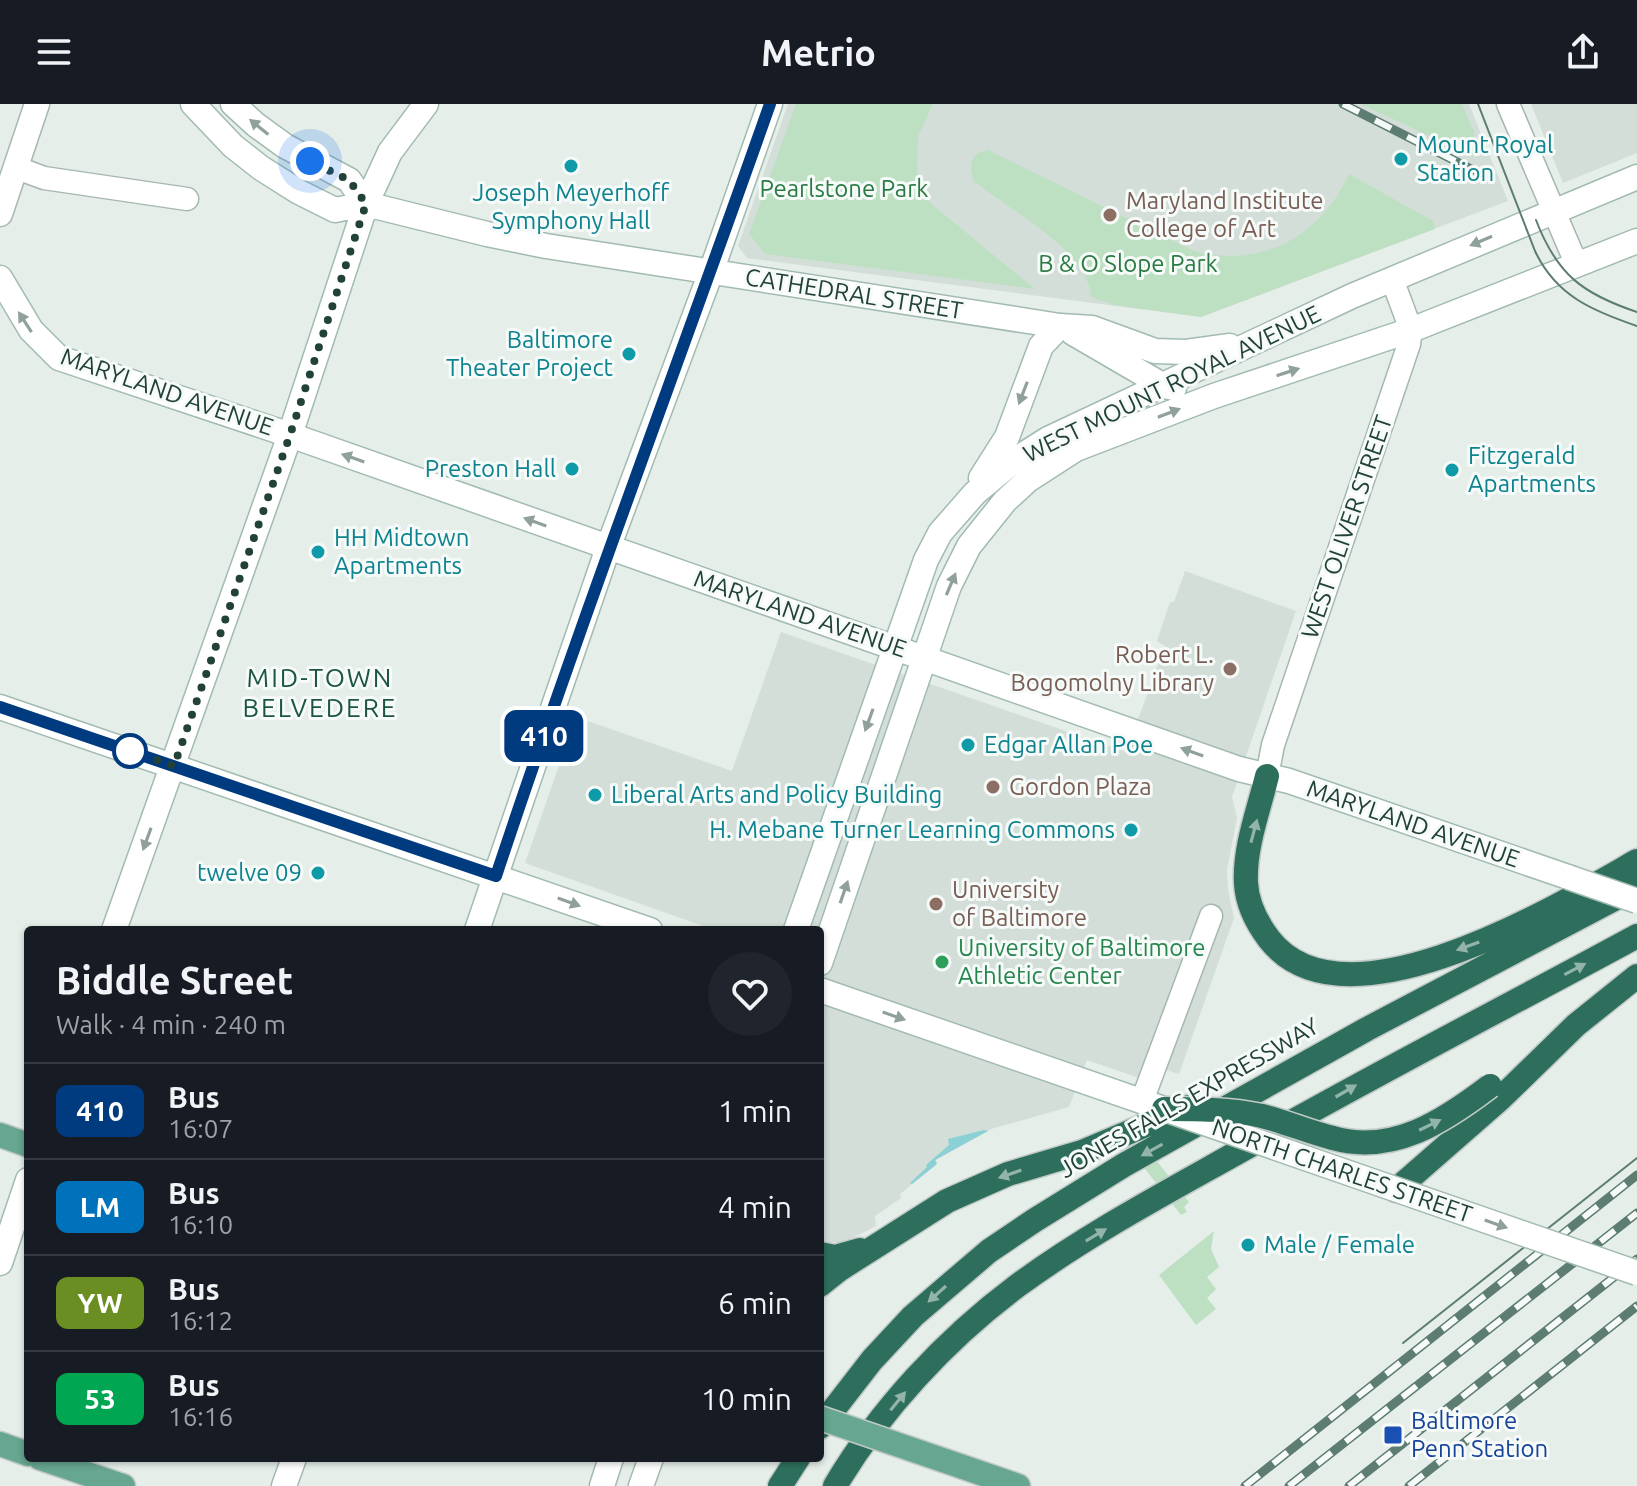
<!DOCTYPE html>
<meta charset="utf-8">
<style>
:root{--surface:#171b24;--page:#20242c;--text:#f1f3f6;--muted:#9ea1a6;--line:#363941}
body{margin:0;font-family:Ubuntu,sans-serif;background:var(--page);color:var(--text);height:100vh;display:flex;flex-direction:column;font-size:30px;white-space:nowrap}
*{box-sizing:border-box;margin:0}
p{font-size:26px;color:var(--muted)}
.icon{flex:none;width:44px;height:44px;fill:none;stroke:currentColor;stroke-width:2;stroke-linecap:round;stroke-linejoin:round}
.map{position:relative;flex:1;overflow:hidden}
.panel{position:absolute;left:24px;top:822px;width:800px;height:536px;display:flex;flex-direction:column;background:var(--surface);border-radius:8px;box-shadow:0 2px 6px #0004}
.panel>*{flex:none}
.badge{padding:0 16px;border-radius:12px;font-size:28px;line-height:52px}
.you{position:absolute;width:40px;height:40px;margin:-20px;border:6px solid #fff;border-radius:50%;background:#1a73e8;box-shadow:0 0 0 12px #1a73e833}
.map>.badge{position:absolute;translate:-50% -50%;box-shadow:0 0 0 4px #fff}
.round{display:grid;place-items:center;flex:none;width:84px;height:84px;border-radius:42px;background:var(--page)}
.headline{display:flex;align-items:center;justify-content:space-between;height:136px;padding:0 32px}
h1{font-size:38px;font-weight:600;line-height:60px}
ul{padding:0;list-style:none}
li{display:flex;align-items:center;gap:24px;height:96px;padding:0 32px;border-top:2px solid var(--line)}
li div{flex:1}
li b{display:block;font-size:30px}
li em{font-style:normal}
li .badge{min-width:88px;font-weight:700;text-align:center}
header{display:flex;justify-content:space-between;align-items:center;height:104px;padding:0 32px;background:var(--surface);font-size:36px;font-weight:600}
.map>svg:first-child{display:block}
.built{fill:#d3ded8}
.green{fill:#bde0c3}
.water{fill:#8bd0d5}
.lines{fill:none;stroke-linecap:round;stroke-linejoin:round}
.minor-casing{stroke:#a7b7b0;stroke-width:25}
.tertiary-casing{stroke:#a7b7b0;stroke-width:27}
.secondary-casing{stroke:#a2bbb0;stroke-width:27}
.primary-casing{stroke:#c1cac7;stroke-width:27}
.motorway-casing{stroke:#c1cac7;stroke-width:27}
.minor{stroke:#fff;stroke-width:22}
.tertiary{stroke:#fff;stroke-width:24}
.secondary{stroke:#fff;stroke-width:24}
.primary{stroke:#67a691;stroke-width:24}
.motorway{stroke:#2d6f5c;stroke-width:24}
.tram{stroke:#5d7d72;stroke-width:2}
.rail-casing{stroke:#5d7d72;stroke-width:9}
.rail{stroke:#f6faf8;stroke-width:6;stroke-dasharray:18;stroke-linecap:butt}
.secondary-bridge-casing{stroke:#a2bbb0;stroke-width:27;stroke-linecap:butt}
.primary-bridge-casing{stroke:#c1cac7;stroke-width:27;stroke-linecap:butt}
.motorway-bridge-casing{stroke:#c1cac7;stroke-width:27;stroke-linecap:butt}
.secondary-bridge{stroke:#fff;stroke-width:24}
.primary-bridge{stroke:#67a691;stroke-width:24}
.motorway-bridge{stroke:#2d6f5c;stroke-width:24}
.oneway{fill:#90a09b}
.oneway2{fill:#92b4aa}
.line-casing{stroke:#fff;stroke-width:18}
.line{stroke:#003b80;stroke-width:12}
.walk{stroke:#224237;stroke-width:8;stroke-dasharray:0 14.4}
.culture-dot{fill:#0f9aa8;stroke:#f6faf8;stroke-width:3}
.education-dot{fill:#8d6e63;stroke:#f6faf8;stroke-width:3}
.stop-dot{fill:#fff;stroke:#003b80;stroke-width:4}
.leisure-dot{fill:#2e9e5b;stroke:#f6faf8;stroke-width:3}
.transit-dot{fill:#1a4fb4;stroke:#f6faf8;stroke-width:3}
.labels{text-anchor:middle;stroke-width:6;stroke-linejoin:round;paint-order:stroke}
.culture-label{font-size:24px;fill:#0d838f;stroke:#f6faf8;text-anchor:start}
.park-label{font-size:24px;fill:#2a7b43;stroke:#f6faf8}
.education-label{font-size:24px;fill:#785e54;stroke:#f6faf8;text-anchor:start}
.street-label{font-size:24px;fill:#224237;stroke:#f6faf8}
.leisure-label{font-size:24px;fill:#27864d;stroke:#f6faf8;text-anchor:start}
.transit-label{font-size:24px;fill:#164399;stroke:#f6faf8;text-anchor:start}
.neighbourhood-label{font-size:26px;letter-spacing:2px;fill:#1d5543;stroke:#f6faf8}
</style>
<header><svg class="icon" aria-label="menu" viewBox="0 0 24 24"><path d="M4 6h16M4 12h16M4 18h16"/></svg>Metrio<svg class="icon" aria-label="share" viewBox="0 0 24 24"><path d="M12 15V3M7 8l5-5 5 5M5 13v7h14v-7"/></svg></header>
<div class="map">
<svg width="1637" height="1382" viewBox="0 0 1637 1382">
<rect width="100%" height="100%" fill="#e5eee9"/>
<path class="built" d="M788 0H1469L1508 97 1201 213 747 154 738 142Z
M1531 0H1637V49L1563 79Z
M1185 467 1296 507 1232 693 1237 714 1227 766 1228 786 1234 814 1179 970 1145 959 1139 974 1087 956 1069 1003 991 1025 936 1056 937 1060 900 1090 901 1094 875 1112 876 1122 843 1139 820 1137V826H702L703 822 525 759 576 613 732 667 781 528 1126 648 1165 542 1157 537 1170 498H1174Z"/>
<path class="green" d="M796 0H933L918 32 917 68 930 99 1035 185 765 150 749 130Z
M1361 0H1462L1474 28V53Z
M988 46 1194 147C1261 165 1320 133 1349 70L1433 117 1435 125 1201 213 1114 201 1091 193C1088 145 1008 106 974 77 968 62 970 49 988 46Z
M1114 1025 1138 1033 1189 1098 1184 1103 1187 1108 1181 1111Z
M1214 1127 1211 1145 1219 1163 1207 1173 1216 1185 1207 1194 1216 1205 1196 1221 1159 1171Z"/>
<path class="water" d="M984 1026 988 1027 935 1056 937 1060 912 1080 910 1079 927 1063 926 1061 949 1041 948 1035Z"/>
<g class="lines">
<g class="minor-casing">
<path id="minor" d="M1508 0 1576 159
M17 64 44 74 187 95
M1267 672 1273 641 1409 240 1411 226 1392 175
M1142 997 1211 812"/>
</g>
<g class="tertiary-casing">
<path id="tertiary" d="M0 110 37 0"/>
</g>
<g class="secondary-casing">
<path id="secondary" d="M193 0 233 42 261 64 299 88 335 106 366 100 487 130 546 142 1060 222 1092 224 1155 247 1186 248 1230 242
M233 0 256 21 285 42 349 76 366 100
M0 174 31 226 59 254 290 331 1239 665 1289 677 1568 773
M1073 229 1164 282 1174 284
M981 374 1007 333 1041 242 1060 222
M0 603 650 826
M114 826 290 331 366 100 390 48 426 0
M477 826 608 444 711 168 770 0
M796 826 926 456 940 429 975 389 1015 356 1048 335 1352 192 1637 73
M820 859 949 482 969 442 1005 397 1028 376 1076 345 1214 292 1411 226 1637 137
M820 886 1164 1005
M0 1159 28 1076
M284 1382 294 1354
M602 1382 611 1354
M641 1382 651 1354"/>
</g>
<g class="primary-casing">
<path id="primary" d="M0 1031 28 1041
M0 1340 28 1350
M40 1354 123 1382
M963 1363 1018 1382"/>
</g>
<g class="motorway-casing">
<path id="motorway" d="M1267 672C1259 705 1244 744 1246 779 1247 800 1257 819 1269 835 1344 932 1558 802 1637 757
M1396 1086 1500 995 1576 921 1637 872
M820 1150 835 1153 860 1146
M820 1181 840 1165 947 1097 1008 1070 1082 1048 1189 1003
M820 1323 872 1256 913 1212 989 1147 1035 1116 1124 1061 1367 925 1637 783
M780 1382 798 1354
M835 1382C880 1306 946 1235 1017 1182 1089 1129 1171 1086 1249 1042 1377 969 1508 902 1637 832"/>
</g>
<use href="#minor" class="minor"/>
<use href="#tertiary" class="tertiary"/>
<use href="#secondary" class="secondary"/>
<use href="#primary" class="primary"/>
<use href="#motorway" class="motorway"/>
<path class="tram" d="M1478 0 1535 147C1556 192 1593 207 1637 222
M1536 116C1557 171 1583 190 1637 208
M1403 1239 1637 1054"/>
<g class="rail-casing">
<path id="rail" d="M1343 0 1473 66
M1245 1382 1637 1071
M1289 1382 1637 1109
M1349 1382 1637 1155
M1409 1382 1637 1202"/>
</g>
<use href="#rail" class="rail"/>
<g class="secondary-bridge-casing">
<path id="secondary-bridge" d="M1568 773 1637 797
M1170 1007 1637 1169"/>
</g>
<g class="primary-bridge-casing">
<path id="primary-bridge" d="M820 1314 963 1363"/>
</g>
<g class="motorway-bridge-casing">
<path id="motorway-bridge" d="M1164 1005C1196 1005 1230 1005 1262 1012 1286 1018 1309 1028 1333 1034 1393 1051 1444 1017 1490 982"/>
</g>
<use href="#secondary-bridge" class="secondary-bridge"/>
<use href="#primary-bridge" class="primary-bridge"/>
<use href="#motorway-bridge" class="motorway-bridge"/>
</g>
<defs><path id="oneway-solid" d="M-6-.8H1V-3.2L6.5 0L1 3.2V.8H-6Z" transform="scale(2)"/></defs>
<g class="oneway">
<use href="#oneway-solid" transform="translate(259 23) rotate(-141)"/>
<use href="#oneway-solid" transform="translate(1481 137) rotate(157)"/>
<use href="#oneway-solid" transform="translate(25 218) rotate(-123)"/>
<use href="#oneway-solid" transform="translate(1288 268) rotate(-18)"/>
<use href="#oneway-solid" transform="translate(1023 289) rotate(111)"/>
<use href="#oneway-solid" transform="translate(1169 309) rotate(-21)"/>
<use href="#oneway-solid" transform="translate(353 354) rotate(-161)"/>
<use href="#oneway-solid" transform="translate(535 418) rotate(-160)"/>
<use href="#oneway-solid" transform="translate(951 480) rotate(-67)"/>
<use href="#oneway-solid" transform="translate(869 616) rotate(110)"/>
<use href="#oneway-solid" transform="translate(1192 648) rotate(-160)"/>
<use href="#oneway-solid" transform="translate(147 735) rotate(110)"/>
<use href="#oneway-solid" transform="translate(844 788) rotate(-71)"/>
<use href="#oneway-solid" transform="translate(569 798) rotate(20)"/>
<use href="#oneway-solid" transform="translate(894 912) rotate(19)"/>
<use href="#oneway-solid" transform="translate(1496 1120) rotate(19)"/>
</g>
<g class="oneway2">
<use href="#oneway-solid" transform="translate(1254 727) rotate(-75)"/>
<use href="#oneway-solid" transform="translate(1468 842) rotate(160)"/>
<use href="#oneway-solid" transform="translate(1575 865) rotate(-28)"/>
<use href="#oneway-solid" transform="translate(1346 987) rotate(-30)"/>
<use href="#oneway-solid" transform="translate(1430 1021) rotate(-26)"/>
<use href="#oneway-solid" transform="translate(1152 1046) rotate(151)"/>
<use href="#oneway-solid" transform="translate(1010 1070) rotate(161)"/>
<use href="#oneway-solid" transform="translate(1096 1131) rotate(-31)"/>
<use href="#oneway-solid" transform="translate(937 1190) rotate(138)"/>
<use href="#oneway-solid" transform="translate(898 1297) rotate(-51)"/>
</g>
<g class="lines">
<g class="line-casing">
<path id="line" d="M0 603 496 772C582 513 679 258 770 0"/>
</g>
<use href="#line" class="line"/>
<path class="walk" d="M130 647 174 662 290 331 366 100 349 76 310 57"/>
</g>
<g class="culture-dot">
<circle cx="1401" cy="55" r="8"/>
<circle cx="571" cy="62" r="8"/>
<circle cx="629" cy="250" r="8"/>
<circle cx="572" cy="365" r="8"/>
<circle cx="1452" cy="366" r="8"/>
<circle cx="318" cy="448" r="8"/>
<circle cx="968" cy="641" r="8"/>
<circle cx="595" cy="691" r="8"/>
<circle cx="1131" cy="726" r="8"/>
<circle cx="318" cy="769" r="8"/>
<circle cx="1248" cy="1141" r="8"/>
</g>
<g class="education-dot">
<circle cx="1110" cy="111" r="8"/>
<circle cx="1230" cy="565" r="8"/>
<circle cx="993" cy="683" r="8"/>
<circle cx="936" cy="800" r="8"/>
</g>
<circle class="stop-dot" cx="130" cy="647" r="16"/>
<circle class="leisure-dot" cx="942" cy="858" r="8"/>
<rect class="transit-dot" x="1383" y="1321" width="20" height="20" rx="4"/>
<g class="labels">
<g class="culture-label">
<text x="1417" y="49">Mount Royal<tspan x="1417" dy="28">Station</tspan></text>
<text x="571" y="97" text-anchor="middle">Joseph Meyerhoff<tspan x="571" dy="28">Symphony Hall</tspan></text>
<text x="613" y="244" text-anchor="end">Baltimore<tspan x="613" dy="28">Theater Project</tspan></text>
<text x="1468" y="360">Fitzgerald<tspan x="1468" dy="28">Apartments</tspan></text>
<text x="556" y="373" text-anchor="end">Preston Hall</text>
<text x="334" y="442">HH Midtown<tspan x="334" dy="28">Apartments</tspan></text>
<text x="984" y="649">Edgar Allan Poe</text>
<text x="611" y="699">Liberal Arts and Policy Building</text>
<text x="1115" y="734" text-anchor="end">H. Mebane Turner Learning Commons</text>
<text x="302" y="777" text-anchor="end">twelve 09</text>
<text x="1264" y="1149">Male / Female</text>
</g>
<g class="park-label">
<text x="844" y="93">Pearlstone Park</text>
<text x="1128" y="168">B &amp; O Slope Park</text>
</g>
<g class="education-label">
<text x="1126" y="105">Maryland Institute<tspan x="1126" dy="28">College of Art</tspan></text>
<text x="1214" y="559" text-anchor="end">Robert L.<tspan x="1214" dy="28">Bogomolny Library</tspan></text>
<text x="1009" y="691">Gordon Plaza</text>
<text x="952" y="794">University<tspan x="952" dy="28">of Baltimore</tspan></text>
</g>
<g class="street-label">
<text transform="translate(854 190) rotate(9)" y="8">CATHEDRAL STREET</text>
<text transform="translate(1172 280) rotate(-26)" y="8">WEST MOUNT ROYAL AVENUE</text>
<text transform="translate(167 288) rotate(19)" y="8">MARYLAND AVENUE</text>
<text transform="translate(1347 423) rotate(-71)" y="8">WEST OLIVER STREET</text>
<text transform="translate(800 510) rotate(19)" y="8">MARYLAND AVENUE</text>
<text transform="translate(1413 720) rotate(19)" y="8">MARYLAND AVENUE</text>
<text transform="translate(1189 994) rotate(-30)" y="8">JONES FALLS EXPRESSWAY</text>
<text transform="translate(1342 1067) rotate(19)" y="8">NORTH CHARLES STREET</text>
</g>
<g class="leisure-label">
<text x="958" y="852">University of Baltimore<tspan x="958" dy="28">Athletic Center</tspan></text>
</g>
<g class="transit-label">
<text x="1411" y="1325">Baltimore<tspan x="1411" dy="28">Penn Station</tspan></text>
</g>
<g class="neighbourhood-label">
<text x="320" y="583">MID-TOWN<tspan x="320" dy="30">BELVEDERE</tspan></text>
</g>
</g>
</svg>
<div class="you" style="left:310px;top:57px"></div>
<b class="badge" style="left:544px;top:632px;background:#003b80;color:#fff">410</b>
<section class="panel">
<div class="headline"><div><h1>Biddle Street</h1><p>Walk · 4 min · 240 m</p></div><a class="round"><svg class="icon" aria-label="heart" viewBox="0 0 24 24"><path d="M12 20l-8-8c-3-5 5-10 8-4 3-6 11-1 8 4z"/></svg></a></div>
<ul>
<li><span class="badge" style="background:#003b80;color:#fff">410</span><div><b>Bus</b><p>16:07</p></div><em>1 min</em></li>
<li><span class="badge" style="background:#0072bc;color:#fff">LM</span><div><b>Bus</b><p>16:10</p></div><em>4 min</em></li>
<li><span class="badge" style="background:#6b8e23;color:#fff">YW</span><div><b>Bus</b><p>16:12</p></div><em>6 min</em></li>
<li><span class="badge" style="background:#00a651;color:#fff">53</span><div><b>Bus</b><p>16:16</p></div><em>10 min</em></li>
</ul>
</section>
</div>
